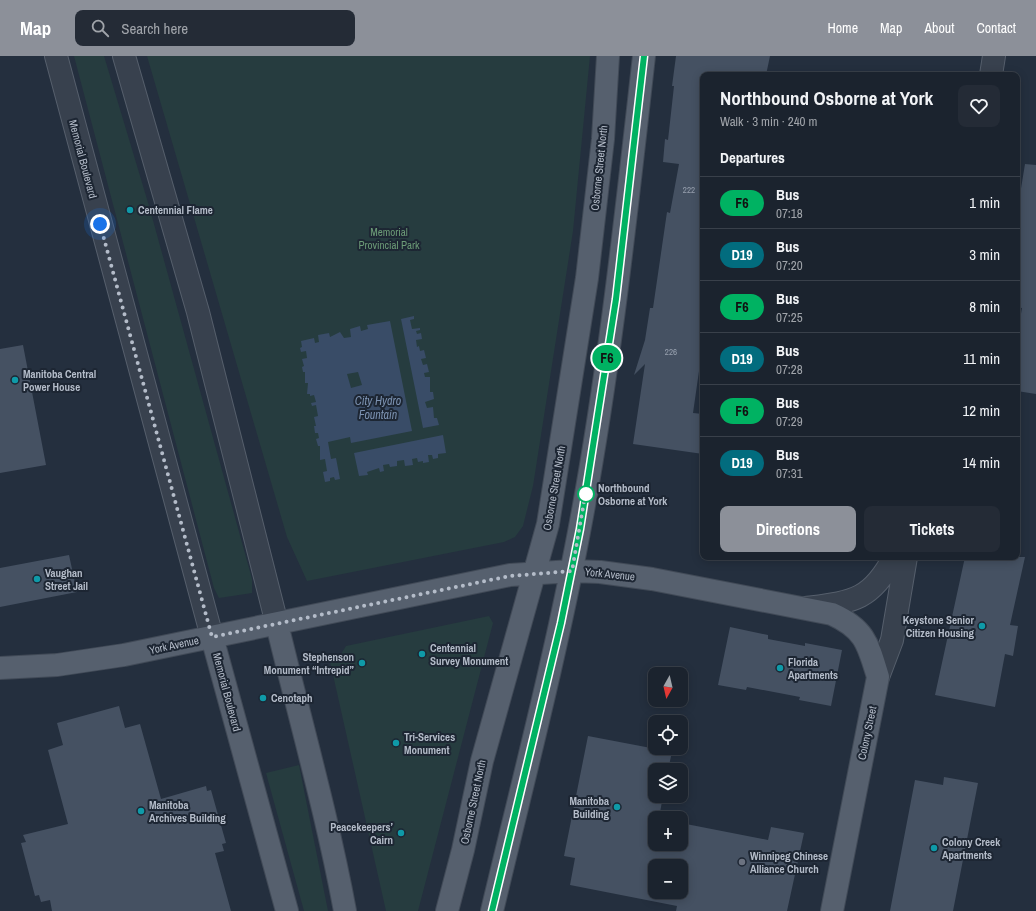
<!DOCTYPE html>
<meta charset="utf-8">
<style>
:root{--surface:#1b232e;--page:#242b36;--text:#f1f3f6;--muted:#a0a4aa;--line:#39404a;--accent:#8c9099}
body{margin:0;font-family:"Archivo Narrow",sans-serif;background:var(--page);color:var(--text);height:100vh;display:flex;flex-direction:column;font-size:15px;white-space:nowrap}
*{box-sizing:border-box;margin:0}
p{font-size:13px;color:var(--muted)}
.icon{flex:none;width:22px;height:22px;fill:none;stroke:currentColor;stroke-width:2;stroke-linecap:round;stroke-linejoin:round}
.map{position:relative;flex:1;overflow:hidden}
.panel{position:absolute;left:700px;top:16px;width:320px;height:488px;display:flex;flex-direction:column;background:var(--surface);border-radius:8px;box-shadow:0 2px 10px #0003,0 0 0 1px var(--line)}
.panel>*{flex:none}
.badge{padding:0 8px;border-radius:13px;font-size:14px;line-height:26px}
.needle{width:26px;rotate:188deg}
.tools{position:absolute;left:648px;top:611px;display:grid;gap:8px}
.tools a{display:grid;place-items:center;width:40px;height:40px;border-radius:8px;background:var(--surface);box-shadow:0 2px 10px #0003,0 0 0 1px var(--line);font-size:20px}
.you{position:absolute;width:20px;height:20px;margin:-10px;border:3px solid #fff;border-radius:50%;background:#1a73e8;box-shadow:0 0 0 6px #1a73e833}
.map>.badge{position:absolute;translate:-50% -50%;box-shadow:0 0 0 2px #fff}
h2{padding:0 20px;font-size:15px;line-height:36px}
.round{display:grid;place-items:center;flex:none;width:42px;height:42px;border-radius:8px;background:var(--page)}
.headline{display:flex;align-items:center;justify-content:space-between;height:68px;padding:0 20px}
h1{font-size:19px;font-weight:700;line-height:30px}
.button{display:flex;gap:8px;margin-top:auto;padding:8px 20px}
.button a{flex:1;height:46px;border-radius:8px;background:var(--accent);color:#fff;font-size:16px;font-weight:700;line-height:46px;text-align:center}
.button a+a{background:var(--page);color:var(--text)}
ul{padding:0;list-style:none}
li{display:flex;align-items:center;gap:12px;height:52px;padding:0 20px;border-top:1px solid var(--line)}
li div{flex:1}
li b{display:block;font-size:15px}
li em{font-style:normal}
li .badge{min-width:44px;font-weight:700;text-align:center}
header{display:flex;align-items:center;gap:24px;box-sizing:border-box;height:56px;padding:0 20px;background:var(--accent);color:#fff}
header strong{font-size:19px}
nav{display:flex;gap:22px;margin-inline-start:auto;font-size:14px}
.search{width:280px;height:36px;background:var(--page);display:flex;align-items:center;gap:10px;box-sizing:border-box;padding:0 14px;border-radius:8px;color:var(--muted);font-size:15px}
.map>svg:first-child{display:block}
.green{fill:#263c3f}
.water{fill:#394c67;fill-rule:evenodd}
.building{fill:#455162;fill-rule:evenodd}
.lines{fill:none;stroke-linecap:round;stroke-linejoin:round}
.minor-casing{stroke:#565f6c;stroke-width:24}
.major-casing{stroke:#414a57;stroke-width:24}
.minor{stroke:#38414e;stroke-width:22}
.major{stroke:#56606e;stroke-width:22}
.line-casing{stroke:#fff;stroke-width:9}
.line{stroke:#00b262;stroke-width:6}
.walk{stroke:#b4bcc9;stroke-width:4;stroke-dasharray:0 7.2}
.culture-dot{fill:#0f9aa8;stroke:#1d2633;stroke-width:1.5}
.stop-dot{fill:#fff;stroke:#00b262;stroke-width:2}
.worship-dot{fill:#6b7280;stroke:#1d2633;stroke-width:1.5}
.labels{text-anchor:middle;stroke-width:4;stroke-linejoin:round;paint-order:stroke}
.number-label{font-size:9px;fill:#98a1af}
.street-label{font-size:11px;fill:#b4bcc9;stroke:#1d2633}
.poi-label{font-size:11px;font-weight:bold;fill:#b4bcc9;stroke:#1d2633;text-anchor:start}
.park-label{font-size:11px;fill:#6b9a76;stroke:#1d2633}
.stop-label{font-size:11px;font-weight:bold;fill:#b4bcc9;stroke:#1d2633;text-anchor:start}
.water-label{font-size:12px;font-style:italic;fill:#7c92b1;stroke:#1d2633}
</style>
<header>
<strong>Map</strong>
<div class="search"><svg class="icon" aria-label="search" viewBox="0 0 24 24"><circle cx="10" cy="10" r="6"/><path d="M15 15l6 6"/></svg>Search here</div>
<nav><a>Home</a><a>Map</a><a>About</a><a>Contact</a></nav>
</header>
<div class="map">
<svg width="1036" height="855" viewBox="0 0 1036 855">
<rect width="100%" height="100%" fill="#242f3e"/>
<path class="green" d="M74 0H104L149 150 252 523V537L219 542 214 532Z
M147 0H590L573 175 533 430 523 470 515 481 504 486 307 525 287 481Z
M489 560 493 567 418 855H386L329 601 341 598 346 590Z
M299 709 328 855H304L266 717Z"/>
<path class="water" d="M414 260V263L410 264 412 273 420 272V274L416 275 417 278 421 277 422 283 416 284 417 291 419 290 420 295 424 294 426 302 421 303 423 309 427 308 429 316 424 317 425 321H430V336H433L434 343 425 346 427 352 433 351 434 362H437L439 369 423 372 401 263Z
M390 265 412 375 351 387 350 381 328 386 331 403 336 402 340 423 335 424 334 421 330 422V425L325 426 323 416 327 415 325 403 320 404V390H318L316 383 319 382 318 377H315L314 370H316L314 361 318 360 316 349 312 350 311 347 316 346 314 339 310 340V338H307L308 327H305V316H303L302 311 304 310 302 303 307 302 306 295 301 296 300 292 302 291 301 285 314 282 315 287 319 286 318 279 329 277 330 281 340 276 344 282 351 281 350 273 360 270 361 275 368 273 367 269ZM358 316 362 329 351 332 347 318Z
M443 379 446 397 438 398V402L433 403 432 399H428L429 406 423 407V405L418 406 417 402 412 403 413 409 405 410 404 404 397 405V410L390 411 389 408 383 409 384 415 380 416 379 412 367 416 368 419 359 420 354 397Z"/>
<path class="building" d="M676 0H770L766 19H703V287L693 357 703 358V398L633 388 645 308 634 319 645 284 650 252H653L667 156 670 157 679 108 663 106 665 83 668 84 674 30H672Z
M1025 108 1036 109V338L1017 335V281L1022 252 1017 251V157Z
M23 289 46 409 0 417V293Z
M69 499 77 536 0 551V512Z
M965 501H1025L1010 569 1018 570 1013 600 1005 598 995 651 935 639Z
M730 571 768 579V583L805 590V587L842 594 831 650 799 644 800 641 747 631 746 634 718 629Z
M119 650 125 672 140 668 161 743 206 730 207 735 211 734 226 787 222 788 224 795 215 797 231 855H52L50 844 41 846 39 839 35 840 21 787 26 786 23 779 68 768 48 694 63 689 57 667Z
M588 680 672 696 668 714H655V740H663L659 762H655V788H681V767L768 784 771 771 804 777 787 855H676L677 850 570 829 575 802 564 800ZM655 810H681V836H655Z
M944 721 978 727 953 855H890L915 724 943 729Z"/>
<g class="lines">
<g class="minor-casing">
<path id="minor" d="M56 0 212 581
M124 0 198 256 277 568
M991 19 994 0
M806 552C852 546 871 545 894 501
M878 621 892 584 906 501"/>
</g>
<g class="major-casing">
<path id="major" d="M277 568C300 664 327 758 345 855
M212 581 287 855
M0 612 57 609 124 599 510 519 572 515 600 516 652 523 832 558C865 573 868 588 878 621L832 855
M447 855 463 794 482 705 548 468 587 222 603 83 608 0
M492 855C522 729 555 603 579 476 609 319 626 159 644 0"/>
</g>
<use href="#minor" class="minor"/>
<use href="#major" class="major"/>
</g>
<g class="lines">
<g class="line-casing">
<path id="line" d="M492 855 561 567 580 473 616 243 644 0"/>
</g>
<use href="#line" class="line"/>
<path class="walk" d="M100 168 212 581 510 520 572 515 586 434V438"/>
</g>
<g class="culture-dot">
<circle cx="130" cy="154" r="4"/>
<circle cx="15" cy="324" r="4"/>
<circle cx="37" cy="523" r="4"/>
<circle cx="982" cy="570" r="4"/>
<circle cx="422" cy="598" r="4"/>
<circle cx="362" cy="607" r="4"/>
<circle cx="780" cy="612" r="4"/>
<circle cx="263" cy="642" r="4"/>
<circle cx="396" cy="687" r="4"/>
<circle cx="617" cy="751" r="4"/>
<circle cx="141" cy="755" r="4"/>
<circle cx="401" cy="777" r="4"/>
<circle cx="934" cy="792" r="4"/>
</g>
<circle class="stop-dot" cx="586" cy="438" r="8"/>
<circle class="worship-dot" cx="742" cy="806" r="4"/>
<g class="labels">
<g class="number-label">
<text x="689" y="137">222</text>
<text x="671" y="299">226</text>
</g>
<g class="street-label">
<text transform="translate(83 103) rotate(75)" y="4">Memorial Boulevard</text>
<text transform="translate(599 112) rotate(-84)" y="4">Osborne Street North</text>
<text transform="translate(554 432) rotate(-80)" y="4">Osborne Street North</text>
<text transform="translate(610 518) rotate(6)" y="4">York Avenue</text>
<text transform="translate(174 589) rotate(-12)" y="4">York Avenue</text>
<text transform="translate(227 636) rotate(75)" y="4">Memorial Boulevard</text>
<text transform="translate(867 677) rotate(-78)" y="4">Colony Street</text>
<text transform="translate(473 746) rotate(-78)" y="4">Osborne Street North</text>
</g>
<g class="poi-label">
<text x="138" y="158">Centennial Flame</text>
<text x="23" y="322">Manitoba Central<tspan x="23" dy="13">Power House</tspan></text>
<text x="45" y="521">Vaughan<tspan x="45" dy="13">Street Jail</tspan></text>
<text x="974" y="568" text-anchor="end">Keystone Senior<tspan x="974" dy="13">Citizen Housing</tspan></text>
<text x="430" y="596">Centennial<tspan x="430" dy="13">Survey Monument</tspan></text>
<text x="354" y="605" text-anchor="end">Stephenson<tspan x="354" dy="13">Monument “Intrepid”</tspan></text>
<text x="788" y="610">Florida<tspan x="788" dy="13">Apartments</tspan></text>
<text x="271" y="646">Cenotaph</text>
<text x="404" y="685">Tri-Services<tspan x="404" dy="13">Monument</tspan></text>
<text x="609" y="749" text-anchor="end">Manitoba<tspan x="609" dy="13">Building</tspan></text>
<text x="149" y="753">Manitoba<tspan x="149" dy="13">Archives Building</tspan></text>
<text x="393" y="775" text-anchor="end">Peacekeepers’<tspan x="393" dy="13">Cairn</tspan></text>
<text x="942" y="790">Colony Creek<tspan x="942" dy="13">Apartments</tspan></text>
<text x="750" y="804">Winnipeg Chinese<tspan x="750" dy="13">Alliance Church</tspan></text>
</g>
<g class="park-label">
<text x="389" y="180">Memorial<tspan x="389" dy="13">Provincial Park</tspan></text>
</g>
<g class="stop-label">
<text x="598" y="436">Northbound<tspan x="598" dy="13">Osborne at York</tspan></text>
</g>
<g class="water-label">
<text x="378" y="349">City Hydro<tspan x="378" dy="14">Fountain</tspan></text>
</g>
</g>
</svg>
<div class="tools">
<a><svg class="needle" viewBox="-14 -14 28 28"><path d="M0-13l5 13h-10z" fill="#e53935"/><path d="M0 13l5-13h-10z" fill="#a0a4aa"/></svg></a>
<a><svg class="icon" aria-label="locate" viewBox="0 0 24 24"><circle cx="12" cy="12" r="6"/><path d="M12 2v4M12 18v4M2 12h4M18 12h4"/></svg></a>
<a><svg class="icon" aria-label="layers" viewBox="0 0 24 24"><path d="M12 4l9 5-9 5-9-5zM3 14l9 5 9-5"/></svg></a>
<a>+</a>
<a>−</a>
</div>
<div class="you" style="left:100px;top:168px"></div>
<b class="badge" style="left:607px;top:302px;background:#00b262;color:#111">F6</b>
<section class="panel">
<div class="headline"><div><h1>Northbound Osborne at York</h1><p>Walk · 3 min · 240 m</p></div><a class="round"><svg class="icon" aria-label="heart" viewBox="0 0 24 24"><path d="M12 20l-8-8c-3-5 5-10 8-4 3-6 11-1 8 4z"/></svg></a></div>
<h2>Departures</h2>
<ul>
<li><span class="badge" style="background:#00b262;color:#111">F6</span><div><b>Bus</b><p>07:18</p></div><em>1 min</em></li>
<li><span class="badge" style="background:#026c7e;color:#fff">D19</span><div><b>Bus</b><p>07:20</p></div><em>3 min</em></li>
<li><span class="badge" style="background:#00b262;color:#111">F6</span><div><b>Bus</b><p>07:25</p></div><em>8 min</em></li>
<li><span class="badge" style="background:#026c7e;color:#fff">D19</span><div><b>Bus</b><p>07:28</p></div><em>11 min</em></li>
<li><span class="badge" style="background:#00b262;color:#111">F6</span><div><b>Bus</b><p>07:29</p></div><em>12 min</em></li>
<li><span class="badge" style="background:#026c7e;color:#fff">D19</span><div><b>Bus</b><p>07:31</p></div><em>14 min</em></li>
</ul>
<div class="button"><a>Directions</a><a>Tickets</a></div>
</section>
</div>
